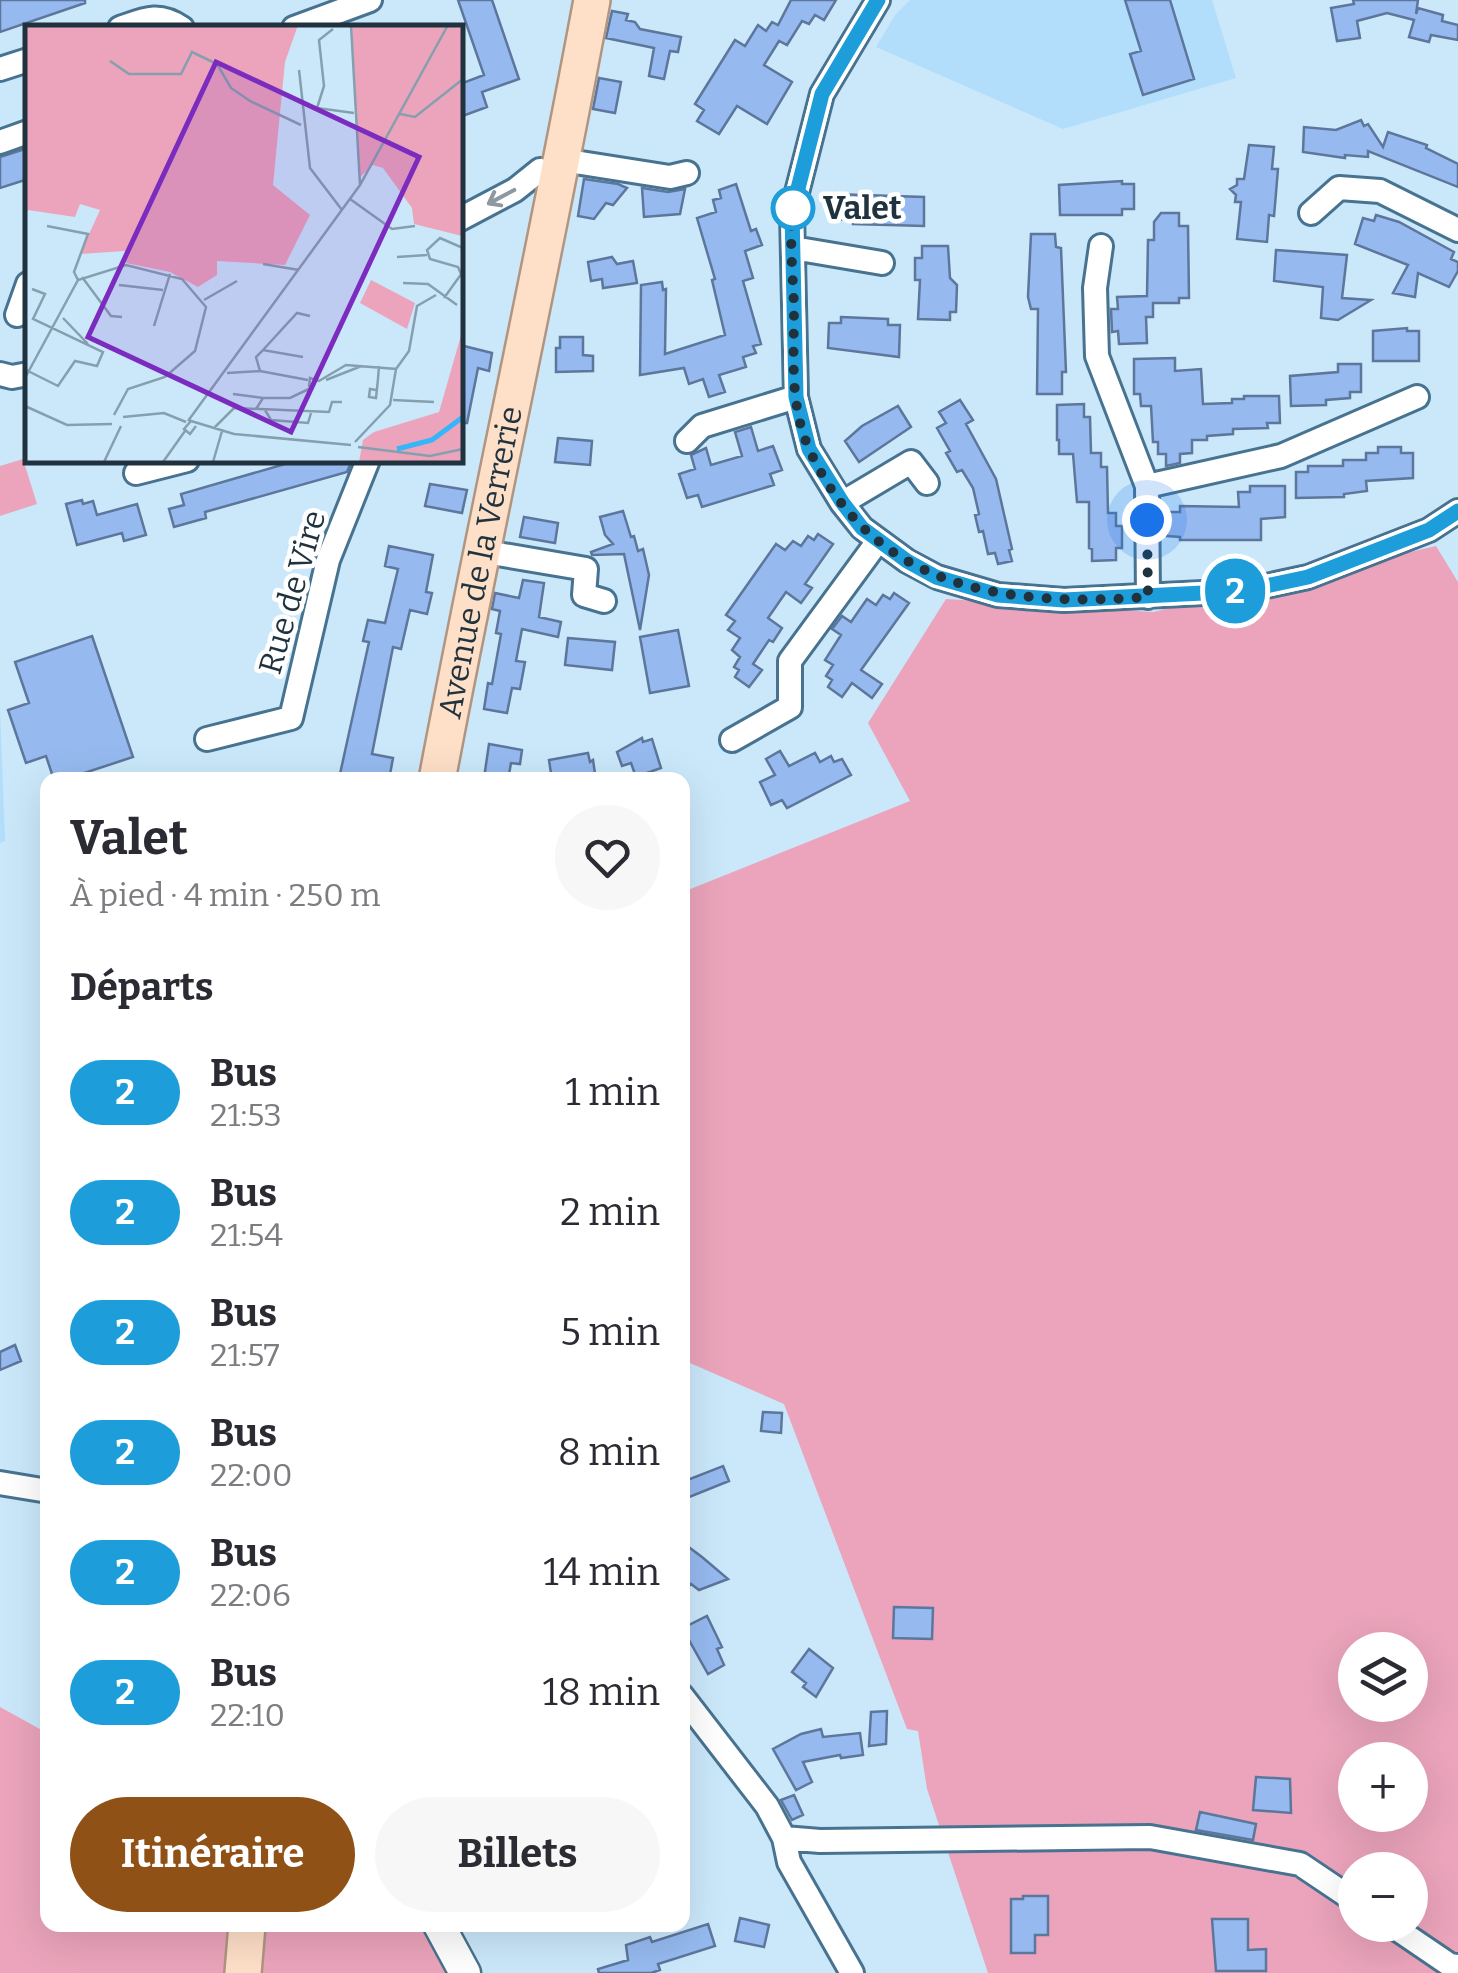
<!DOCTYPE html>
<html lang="fr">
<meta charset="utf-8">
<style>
:root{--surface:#fff;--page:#f7f7f7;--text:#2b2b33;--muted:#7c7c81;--accent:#905117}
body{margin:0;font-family:Bitter,serif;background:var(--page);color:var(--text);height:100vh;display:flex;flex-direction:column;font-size:38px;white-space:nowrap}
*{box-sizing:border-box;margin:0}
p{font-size:32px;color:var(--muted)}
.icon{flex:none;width:55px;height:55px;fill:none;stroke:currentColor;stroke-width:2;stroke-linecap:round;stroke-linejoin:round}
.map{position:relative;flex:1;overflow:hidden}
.panel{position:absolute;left:40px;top:772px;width:650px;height:1160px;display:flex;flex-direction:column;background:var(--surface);border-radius:20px;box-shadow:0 10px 40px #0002}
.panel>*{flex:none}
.badge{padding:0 20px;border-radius:32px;font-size:35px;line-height:65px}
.fabs{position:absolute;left:1338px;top:1632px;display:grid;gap:20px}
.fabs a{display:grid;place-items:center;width:90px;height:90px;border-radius:50%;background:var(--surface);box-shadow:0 10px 40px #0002;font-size:50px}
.you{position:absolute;width:50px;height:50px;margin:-25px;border:8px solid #fff;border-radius:50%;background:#1a73e8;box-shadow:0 0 0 15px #1a73e833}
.map>.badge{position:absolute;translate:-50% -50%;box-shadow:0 0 0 5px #fff}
h2{padding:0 30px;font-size:38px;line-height:90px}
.round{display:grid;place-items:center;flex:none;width:105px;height:105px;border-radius:52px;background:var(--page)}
.summary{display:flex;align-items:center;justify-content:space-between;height:170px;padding:0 30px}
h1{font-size:48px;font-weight:700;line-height:75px}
.primary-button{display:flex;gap:20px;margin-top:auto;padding:20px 30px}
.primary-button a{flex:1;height:115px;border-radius:60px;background:var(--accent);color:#fff;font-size:40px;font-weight:700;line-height:115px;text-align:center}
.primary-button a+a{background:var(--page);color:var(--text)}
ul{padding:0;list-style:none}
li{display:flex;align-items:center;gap:30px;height:120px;padding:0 30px}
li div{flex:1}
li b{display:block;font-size:38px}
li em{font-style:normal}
li .badge{min-width:110px;font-weight:700;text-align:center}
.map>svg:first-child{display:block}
.built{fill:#b2defb}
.green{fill:#eba4bb;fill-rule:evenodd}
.building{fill:#96baf0;stroke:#5c769c;stroke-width:2.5}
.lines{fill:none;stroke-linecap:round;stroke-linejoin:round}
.street-casing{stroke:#477390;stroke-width:28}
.secondary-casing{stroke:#477390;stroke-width:35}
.primary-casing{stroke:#b09580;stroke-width:40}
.street{stroke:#fff;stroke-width:22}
.secondary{stroke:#fff;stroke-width:30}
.primary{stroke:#fedfc8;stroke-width:35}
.oneway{stroke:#8f989e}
.line-casing{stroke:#fff;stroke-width:22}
.line{stroke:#1d9dd9;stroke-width:15}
.walk{stroke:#1f323e;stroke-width:10;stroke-dasharray:0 18}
.stop-dot{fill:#fff;stroke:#1d9dd9;stroke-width:5}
.labels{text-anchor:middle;stroke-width:9;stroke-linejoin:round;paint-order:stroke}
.stop-label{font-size:32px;font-weight:bold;fill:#1f323e;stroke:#fff;text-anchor:start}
.street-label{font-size:32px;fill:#1f323e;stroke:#fff}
.inset-river{fill:none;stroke:#37b5fa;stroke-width:5}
.inset-road{fill:none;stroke:#869faf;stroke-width:2.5}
.view{fill:#7b2cbf;fill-opacity:0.15;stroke:#7b2cbf;stroke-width:5}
.inset-edge{fill:none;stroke:#1f323e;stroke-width:5}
</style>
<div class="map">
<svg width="1458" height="1973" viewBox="0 0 1458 1973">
<rect width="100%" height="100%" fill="#cbe8fb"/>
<path class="built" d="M910 0H1212L1236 78 1063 129 876 47 895 15Z
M0 706 5 841 0 843Z"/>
<path class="green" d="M23 459 37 504 0 516V466Z
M1436 546 1458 582V1973H988L927 1789 918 1731 907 1729 784 1404 683 1360V892L910 801 868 723 946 599 1153 612ZM1355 1650H1410V1705H1355ZM1355 1760H1410V1815H1355ZM1355 1870H1410V1925H1355Z
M0 1707 47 1733 48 1925H430L456 1973H0Z"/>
<path class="building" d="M0 0H85V3L0 32Z
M458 0H492L519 79 482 92 487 107 460 117V84L484 75Z
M791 0H836L824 20 815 15 809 24 802 21 787 45 779 41 764 65 792 82 767 124 737 106 719 134 697 121 704 110 695 104 735 40 745 46 758 25 766 31 772 22 778 25Z
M1125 0H1170L1194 79 1143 95 1130 54 1141 51Z
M1353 0H1418L1416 14 1418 8 1443 15 1442 21 1458 25V40L1431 35 1429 42 1409 37 1414 20 1387 13 1357 21 1360 38 1337 41 1331 8 1354 4Z
M612 11 628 14 626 20 635 22 640 29 681 37 678 52 670 51 664 79 649 76 654 48 606 38Z
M599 78 621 82 615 113 593 109Z
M1361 120 1364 126 1368 124 1383 147 1388 132 1427 145 1426 148 1458 164V187L1368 151V157L1345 155V158L1303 152 1304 127 1336 130Z
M1249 145 1274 147 1272 169H1278L1276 193 1274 216 1269 215 1267 242 1237 239 1241 202H1235L1236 195 1230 189 1237 185V179H1244Z
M28 148V179L0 188V157Z
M584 179 618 184 627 188 613 205 606 203 594 219 578 216Z
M1122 181V184H1134V209H1122V215H1060L1059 185Z
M736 184 751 231 756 229 762 245 745 251 753 278 743 281 761 344 753 346 756 353 743 357 746 367 719 375 725 392 709 397 703 379 689 384 684 368 640 375 641 285 662 282 663 290 666 289 665 354 725 335 712 280 715 279 697 218 716 212 713 200 721 198 719 190Z
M642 188 668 192 685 189 680 214 644 217Z
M832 194 924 197V226L853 224V220L831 219Z
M1161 213H1179V226H1188L1189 298H1179V303H1153V317H1146L1147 343 1119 344 1118 331 1112 332 1111 309H1118L1117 297 1147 296 1148 240H1154V222Z
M1376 215 1399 222 1454 252 1451 259 1458 262V271L1449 287 1418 273 1415 297 1393 293 1408 265 1355 244 1363 218 1374 221Z
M1031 234H1055L1056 247 1061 248 1066 372H1062V394H1037L1038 309H1031L1028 297Z
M922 246H948L950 278 957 285 956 312H950V320L918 319 920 280H915V258H922Z
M1276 250 1347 255 1342 298 1371 300 1338 320 1321 318 1323 287 1274 281Z
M612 257 617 264 633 261 637 283 603 288 602 279 591 281 588 262Z
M841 317 888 319V325H900L899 357 828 348 829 323H841Z
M1407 328V331H1419V361H1373V331Z
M560 337H583V355L593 356V371L556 372V348H560Z
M460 345 492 353 489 371 478 368 467 423H460Z
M1175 358V371L1201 369 1203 404 1232 403V399H1244V396H1279L1280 423H1267L1268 428 1233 429V434L1207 436V440H1192V453L1180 454V463L1166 466V454H1158V442H1153L1151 406H1141L1140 394H1134V359Z
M1338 364H1361V392H1350V398L1326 400V405L1291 406 1290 376 1338 372Z
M960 400 973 420 966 424 996 479 1012 549 1009 550 1012 561 998 564 995 553 988 554 983 531 979 532 975 515 979 514 973 488 962 470 957 472 946 453 950 451 937 428 946 423 939 412Z
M1084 404V417H1090L1091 453H1101V467H1107L1108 513H1116V526H1122V548H1116V560L1092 561V549L1089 548V502H1077L1073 454H1059V440H1057V405Z
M898 406 911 427 859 462 845 441 862 426Z
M751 427 758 451 773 446 782 470 770 474 774 485 702 507 698 495 687 498 679 474 695 469 691 455 706 448 711 465 742 456 735 432Z
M558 438 592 441 590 465 555 462Z
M1378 447H1401V453H1413V478L1366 481 1367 491 1344 494V497L1296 498V472H1308V466H1343V460H1366V453H1378Z
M299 460H352L347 472 205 512 206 518 174 527 169 509 184 505 181 494Z
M430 484 467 490 462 513 425 506Z
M1250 486H1285V517L1261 519V540H1180V537L1167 536 1166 512H1180V506L1239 507 1238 492H1250Z
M82 500 83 504 93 501 97 515 137 504 146 535 124 541 122 533 77 545 66 504Z
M623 511 631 537 634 536 638 551 643 549 649 575 640 630 624 554 592 555 591 552 613 544 605 535 600 517Z
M524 517 558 523 555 543 520 537Z
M818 534 833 544 805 584 812 588 801 603 786 592 768 618 782 628 773 642 769 640 753 664 762 670 749 687 735 677 739 670 734 667 740 657 732 650 740 638 728 630 735 621 726 615 776 544 785 550 793 541 801 546 808 536 814 540Z
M389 546 433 555 426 592 432 593 427 614 410 610 401 649 393 647 372 754 393 758 389 780H372L340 774 369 642 363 641 368 620 385 623 398 569 385 566Z
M523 580 544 583 539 617 561 622 558 637 522 629 516 661 525 662 520 689 512 688 507 713 484 709 488 683 492 684 501 634 496 633 500 611 492 609 495 593 519 598Z
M894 593 909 603 861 670 882 684 872 698 852 683 842 697 828 687 832 680 826 676 833 665 825 660 841 635 832 629 842 616 851 622 867 599 876 605 883 595 890 599Z
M678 630 689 686 650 693 640 637Z
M92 636 133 757 63 780H54L46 756 26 763 8 710 29 703 15 662Z
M568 638 615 642 612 670 565 665Z
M642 738 643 742 652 739 661 768 636 777 631 763 622 766 617 752Z
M489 744 522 750 520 764 511 763 508 780 484 778Z
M780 751 789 766 815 753 820 762 831 756 834 762 842 759 851 775 787 808 782 800 771 805 760 782 775 775 766 759Z
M588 753 590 762 593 760 596 780H552L549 760Z
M15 1345 21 1361 0 1370V1352Z
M763 1412 782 1413 781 1433 761 1431Z
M723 1466 729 1481 682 1500V1482Z
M682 1542 702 1557 728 1579 699 1590 691 1584 682 1593Z
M894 1607 933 1608 932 1639 893 1638Z
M707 1616 722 1647 717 1649 724 1665 708 1674 685 1633V1627Z
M809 1649 833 1668 816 1697 803 1687 806 1683 792 1672Z
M887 1711 886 1744 869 1746 871 1712Z
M821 1729 823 1737 860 1733 863 1755 841 1758 840 1755 803 1762 812 1782 796 1790 773 1749 801 1734Z
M1256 1777 1290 1779 1291 1813 1253 1810Z
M794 1795 803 1815 792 1820 781 1800Z
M1200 1812 1256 1824 1253 1840 1196 1830Z
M1023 1896H1048V1935H1035V1953H1011V1899H1023Z
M740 1918 769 1925 764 1947 735 1941Z
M1212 1919H1248V1950L1266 1949V1971H1216Z
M708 1924 715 1946 658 1964 660 1970 651 1973H599L598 1969 628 1960 626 1945 650 1937 652 1942Z"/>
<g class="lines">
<g class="street-casing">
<path id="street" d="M878 0 822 94 792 212 796 397 809 449 842 503 862 528 907 561 937 577 998 595 1064 600 1243 591 1308 577 1429 530 1458 511
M120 28C145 19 159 12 182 28
M294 28 370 0
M0 69 28 60
M0 142 28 132
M562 160 670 177 687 173
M1311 213 1339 188 1380 191 1458 230
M460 219 515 190 540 170
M1101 246 1095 288 1097 356 1147 486 1148 597
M793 252 805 250 882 263
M17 315 28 284
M0 374 12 377 28 374
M687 441 702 426 796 397
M136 473 187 460
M1147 486 1281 456 1417 397
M842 503 911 462 927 483
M480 551 586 569 584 595 604 601
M207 739 291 718 328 560 368 460
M732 740 790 707V661L878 541
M0 1483 48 1491
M682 1696 767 1806 784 1838 789 1862 852 1973
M784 1838 820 1841 1150 1837 1300 1864 1355 1901
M1391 1925 1450 1965 1458 1966"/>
</g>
<g class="secondary-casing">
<path id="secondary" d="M439 1925 465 1973"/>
</g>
<g class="primary-casing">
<g id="primary">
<path id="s1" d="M437 780C486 520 544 261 592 0"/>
<path d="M243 1973 247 1925"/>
</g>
</g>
<use href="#street" class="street"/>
<use href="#secondary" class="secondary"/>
<use href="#primary" class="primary"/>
</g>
<defs><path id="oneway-shaft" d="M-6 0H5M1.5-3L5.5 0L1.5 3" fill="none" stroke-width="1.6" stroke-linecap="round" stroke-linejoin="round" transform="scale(2.5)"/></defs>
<use class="oneway" href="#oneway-shaft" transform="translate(501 197) rotate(152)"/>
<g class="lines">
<g class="line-casing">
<path id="line" d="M878 0 822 94 792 212 796 397 809 449 842 502 862 528 907 561 936 577 998 595 1064 600 1243 591 1308 577 1429 530 1458 511"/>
</g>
<use href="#line" class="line"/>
<path class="walk" d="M793 208C789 240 793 275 794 307 794 354 789 407 810 451 875 592 1009 607 1148 597L1147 520"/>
</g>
<circle class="stop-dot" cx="793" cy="208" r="20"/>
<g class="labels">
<g class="stop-label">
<text x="823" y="219">Valet</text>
</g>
<g class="street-label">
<text dy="11" stroke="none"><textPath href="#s1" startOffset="222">Avenue de la Verrerie</textPath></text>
<text transform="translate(292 592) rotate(-74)" y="11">Rue de Vire</text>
</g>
</g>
<g transform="translate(25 25)">
<rect width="438" height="438" fill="#cbe8fb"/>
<path d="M0 0H273L260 37 248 160 285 190 260 240 192 236V250L173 262 145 247 101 238 100 226 55 229 75 185 55 179 50 192 3 185 0 192ZM327 0H437V211L389 199 387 183 358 143 348 140 334 153ZM346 255 390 278 382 304 335 278ZM437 307V436L334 437 338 415 349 407 414 387Z" fill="#eba4bb"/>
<path class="inset-river" d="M372 424 407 415 438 392"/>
<path class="inset-road" d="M326 0 335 160M308 4 294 15 299 61 292 83 329 88M85 36 104 49H156L167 27 192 39 206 63 225 76 276 100M274 45 285 143 317 185M375 89 390 92 438 54M325 174 367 204 390 201M22 201 63 209 49 247 53 255M372 232 402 230M238 239 274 245M436 249 433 242 405 234 402 225 415 213 438 223M57 252 86 291 97 292M378 258 403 259 432 280M94 260 138 265M419 273 437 248M179 275 212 256M38 293 63 319M129 301 145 249M238 325 272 288 285 291M371 344 384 326 392 281 411 270M1 345 33 361 50 336 72 341 78 327 8 294 20 269 7 264M235 346 231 332 238 325 278 332M202 348 235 346 283 355M0 353 53 255 101 240 157 254 181 282 170 326 140 352 103 364 89 390M301 355 334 342M284 362 285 353 294 356 321 340 371 344 365 380 330 417M351 365 345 364 344 372 351 373 353 354 354 341M208 369 238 373M368 375 409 377M0 381 42 400 87 399M231 384 238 373H265L288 362M240 385 246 395 283 398 286 388M98 392 139 388 161 397M163 396 335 160 423 0M171 401 165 409 159 404 166 396 209 409 326 420M190 402 209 383 304 387 307 377H317M333 422 405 431 438 424M79 437 96 401M138 437 160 406M188 437 197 406"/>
<path class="view" d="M191 37 394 132 266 407 63 312Z"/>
<rect width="438" height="438" class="inset-edge"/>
</g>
</svg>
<div class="fabs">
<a><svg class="icon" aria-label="layers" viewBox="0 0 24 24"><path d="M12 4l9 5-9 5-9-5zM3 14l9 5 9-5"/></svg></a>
<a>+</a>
<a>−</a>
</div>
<div class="you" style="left:1147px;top:520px"></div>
<b class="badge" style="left:1235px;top:591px;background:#1d9dd9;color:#fff">2</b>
<section class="panel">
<div class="summary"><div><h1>Valet</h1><p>À pied · 4 min · 250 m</p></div><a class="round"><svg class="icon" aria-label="heart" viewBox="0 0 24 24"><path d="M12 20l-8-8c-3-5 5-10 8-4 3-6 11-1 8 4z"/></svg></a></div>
<h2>Départs</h2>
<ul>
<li><span class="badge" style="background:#1d9dd9;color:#fff">2</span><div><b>Bus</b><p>21:53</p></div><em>1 min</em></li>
<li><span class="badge" style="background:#1d9dd9;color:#fff">2</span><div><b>Bus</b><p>21:54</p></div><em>2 min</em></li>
<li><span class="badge" style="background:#1d9dd9;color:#fff">2</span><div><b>Bus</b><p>21:57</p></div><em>5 min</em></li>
<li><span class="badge" style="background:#1d9dd9;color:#fff">2</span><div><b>Bus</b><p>22:00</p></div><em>8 min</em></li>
<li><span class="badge" style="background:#1d9dd9;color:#fff">2</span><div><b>Bus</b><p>22:06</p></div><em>14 min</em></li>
<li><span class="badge" style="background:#1d9dd9;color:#fff">2</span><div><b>Bus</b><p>22:10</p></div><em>18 min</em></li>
</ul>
<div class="primary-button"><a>Itinéraire</a><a>Billets</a></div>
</section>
</div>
